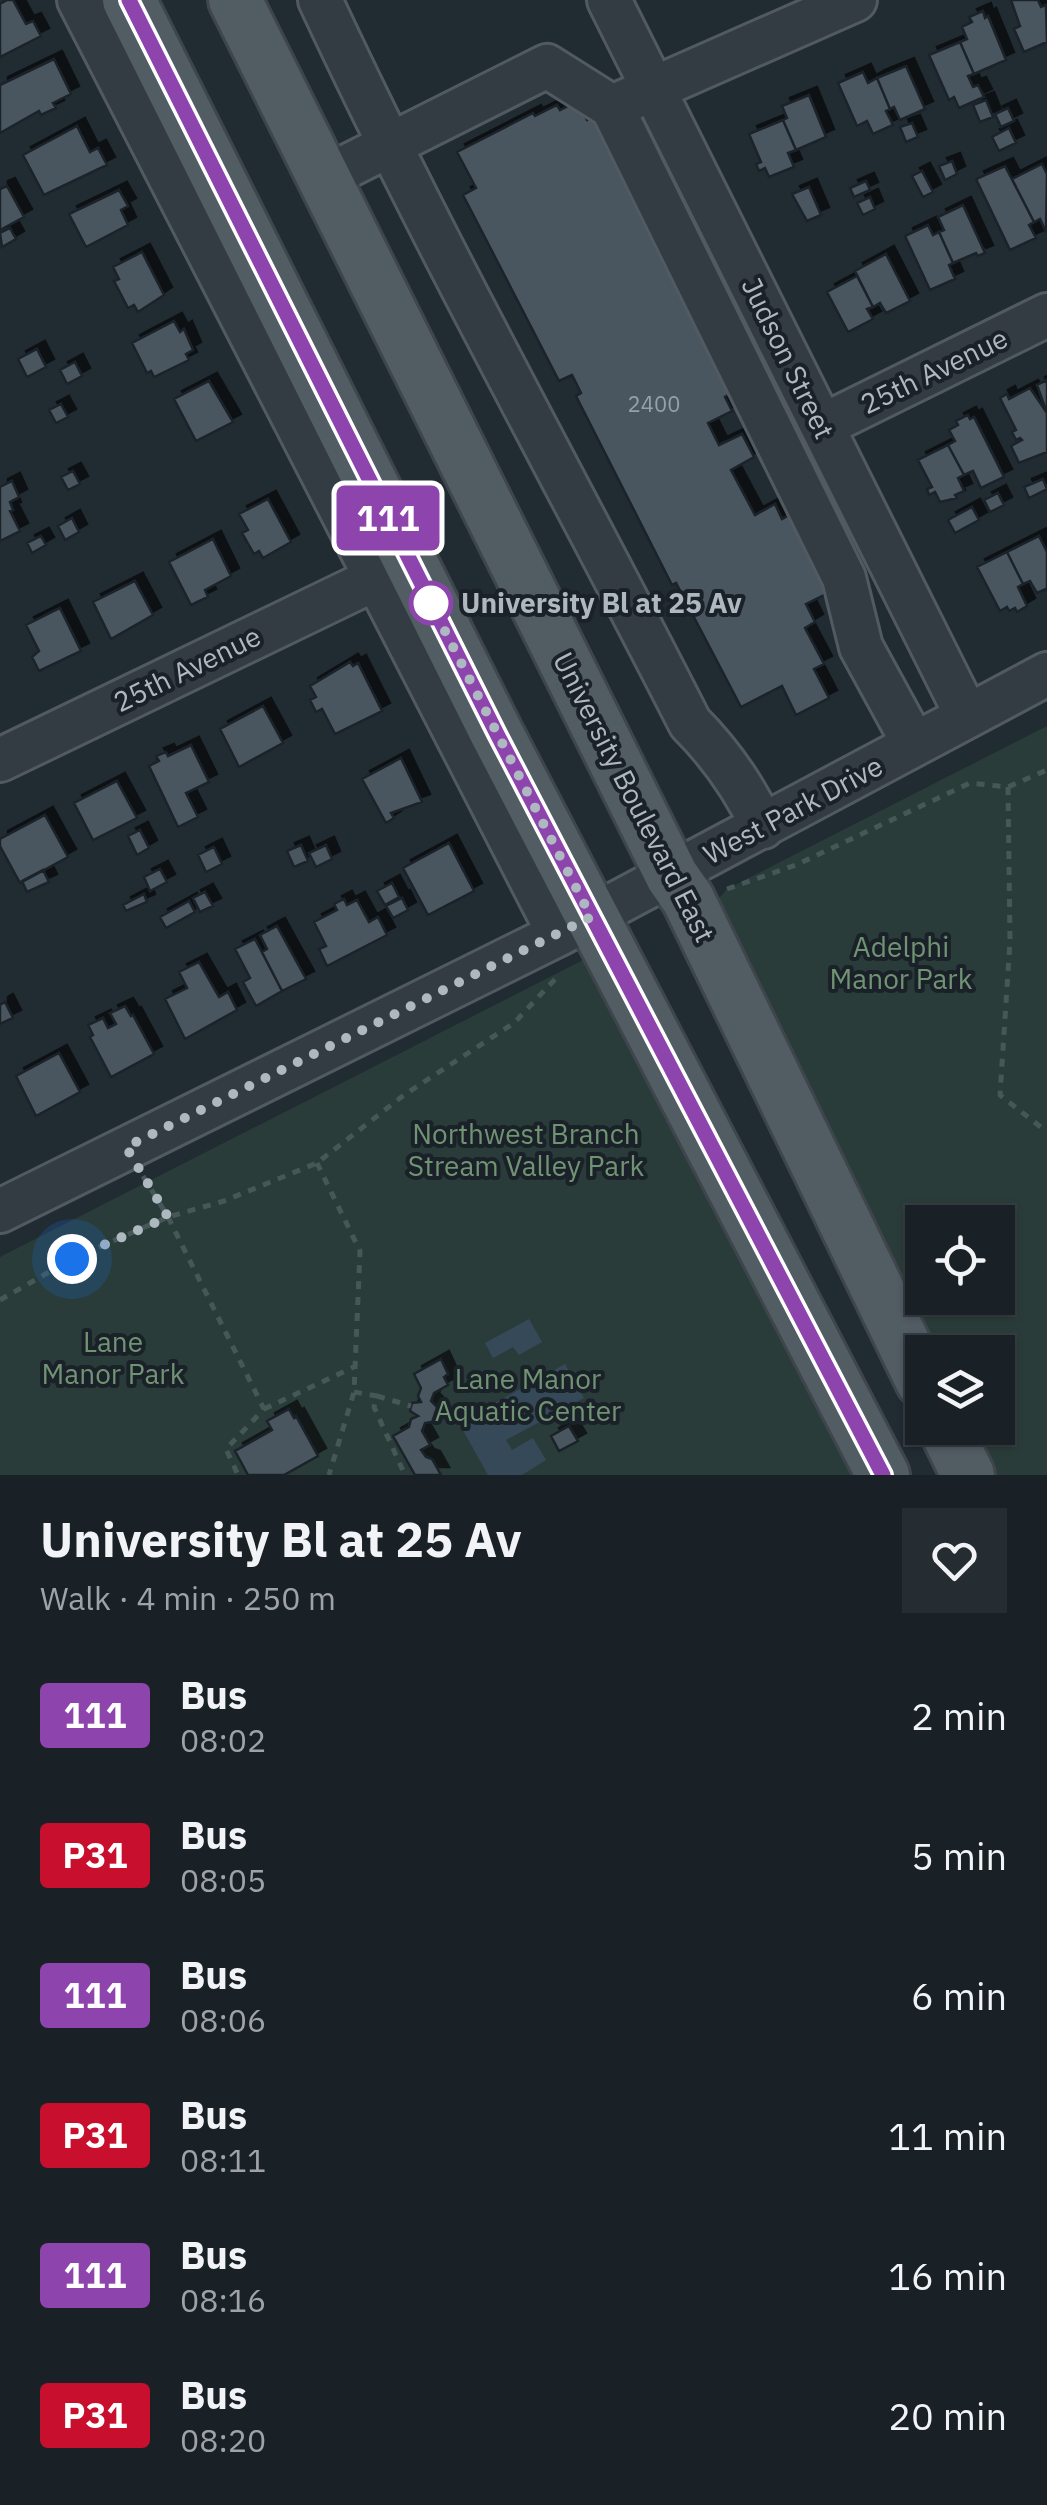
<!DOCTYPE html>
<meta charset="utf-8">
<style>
:root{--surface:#192026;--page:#262d32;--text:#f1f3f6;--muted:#9fa3a7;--line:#373e43}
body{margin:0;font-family:"IBM Plex Sans",sans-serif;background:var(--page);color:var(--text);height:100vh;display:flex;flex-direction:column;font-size:38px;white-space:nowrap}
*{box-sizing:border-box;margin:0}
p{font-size:32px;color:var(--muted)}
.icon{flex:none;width:55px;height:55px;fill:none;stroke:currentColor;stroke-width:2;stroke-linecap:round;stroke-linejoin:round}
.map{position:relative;height:1475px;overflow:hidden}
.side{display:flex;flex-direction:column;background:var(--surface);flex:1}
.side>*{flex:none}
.badge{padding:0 20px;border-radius:8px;font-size:35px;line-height:65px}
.tools{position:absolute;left:905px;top:1205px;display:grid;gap:20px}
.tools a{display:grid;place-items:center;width:110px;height:110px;border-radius:0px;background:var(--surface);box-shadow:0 2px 8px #0004,0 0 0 2px var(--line);font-size:50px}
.you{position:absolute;width:50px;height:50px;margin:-25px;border:8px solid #fff;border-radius:50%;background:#1a73e8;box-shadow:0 0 0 15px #1a73e833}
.map>.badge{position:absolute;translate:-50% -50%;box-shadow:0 0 0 5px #fff}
.round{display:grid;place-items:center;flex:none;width:105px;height:105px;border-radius:0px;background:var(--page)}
.overview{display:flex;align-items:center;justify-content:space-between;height:170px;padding:0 40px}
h1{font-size:48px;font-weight:700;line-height:75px}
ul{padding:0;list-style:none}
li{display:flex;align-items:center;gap:30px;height:140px;padding:0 40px}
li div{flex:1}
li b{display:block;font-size:38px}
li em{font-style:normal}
li .badge{min-width:110px;font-weight:700;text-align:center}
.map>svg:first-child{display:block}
.green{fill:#2a3c39;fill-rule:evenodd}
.water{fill:#364958}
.building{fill:#4a565e;stroke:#1c232a;stroke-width:2.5;filter:url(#shadow)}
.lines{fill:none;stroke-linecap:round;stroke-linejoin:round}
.minor-casing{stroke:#525a61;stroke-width:48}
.major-casing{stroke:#3e454d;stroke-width:58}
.path{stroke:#465757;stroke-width:5;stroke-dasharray:8 8;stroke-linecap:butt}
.minor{stroke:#343c43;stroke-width:42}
.major{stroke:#525c63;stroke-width:52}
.line-casing{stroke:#fff;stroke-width:22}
.line{stroke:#8e44ad;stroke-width:15}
.walk{stroke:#aeb8c0;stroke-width:10;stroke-dasharray:0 18}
.stop-dot{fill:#fff;stroke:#8e44ad;stroke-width:5}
.labels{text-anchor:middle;stroke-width:8;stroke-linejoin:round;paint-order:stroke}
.number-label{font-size:22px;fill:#95a0a8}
.street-label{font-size:28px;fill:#aeb8c0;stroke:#1a2128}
.stop-label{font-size:28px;font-weight:bold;fill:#aeb8c0;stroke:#1a2128;text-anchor:start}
.park-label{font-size:28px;fill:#709373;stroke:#1a2128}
</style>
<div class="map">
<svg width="1047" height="1475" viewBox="0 0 1047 1475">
<defs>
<filter id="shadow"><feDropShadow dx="8" dy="-8" stdDeviation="0" flood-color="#0009"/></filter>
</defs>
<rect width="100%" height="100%" fill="#212b32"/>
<path class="green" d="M1047 726V1475H997L973 1428H998V1352H935L716 902 727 889ZM922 1222H998V1298H922Z
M591 956 855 1475H0V1257Z"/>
<path class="water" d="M529 1319 542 1342 519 1355 513 1347 493 1358 485 1343Z
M565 1364 584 1398 506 1440 512 1450 533 1438 546 1460 522 1475H488L459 1423Z"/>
<path class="building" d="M7 0H13L26 24 33 21 41 36 0 57V4Z
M1011 0H1038L1041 7 1046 5 1047 42 1024 52 1014 29 1020 26Z
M983 11 985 18 988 16 1006 60 974 74 960 42 967 39 962 27 972 22 969 17Z
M960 42 974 74 968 76 973 87 978 85 984 97 959 108 954 97 949 100 929 55Z
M54 59 71 94 53 103 56 108 41 115 39 111 0 133V85Z
M906 66 925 109 900 120 894 107 890 109 877 78Z
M863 72 868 83 877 78 890 109 886 111 893 125 873 134 867 121 857 126 838 83Z
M809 95 826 137 796 150 783 120 787 118 782 106Z
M986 100 993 117 980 122 973 105Z
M578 101 587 120 592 117 654 235 730 338 708 350 731 393 725 397 732 411 708 423 719 445 742 434 754 457 731 470 755 515 775 504 782 519 791 514 830 592 806 604 815 622 805 628 824 664 814 669 829 698 796 715 782 686 741 707 676 583 672 585 576 396 581 393 572 375 559 381 463 195 476 188 457 152 533 113 535 116 557 105 560 110Z
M1008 108 1014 121 1001 127 995 114Z
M783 120 796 150 788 153 794 167 769 177 765 168 759 171 756 164 761 162 749 134Z
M912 123 918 137 906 142 900 127Z
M77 126 90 152 98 148 107 165 44 195 23 155Z
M1009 128 1016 143 999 151 992 137Z
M952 161 957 174 945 180 939 166Z
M1042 164 1047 174 1046 232 1040 219 1034 222 1012 179Z
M1005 166 1034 222 1029 225 1036 238 1010 250 976 179Z
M922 171 933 192 923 197 912 176Z
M866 181 870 190 854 197 850 188Z
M7 186 24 217 0 230V189Z
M809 187 821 215 807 221 792 194Z
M119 190 128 206 121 210 128 225 86 247 69 214Z
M870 197 875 209 863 215 857 203Z
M963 205 985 253 978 256 976 253 953 263 939 232 944 230 938 217Z
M928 225 933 235 939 232 953 263 949 265 955 279 930 290 905 236Z
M10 228 16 239 2 247 0 233Z
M142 252 164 295 138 312 134 305 128 308 114 281 119 279 113 267Z
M886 254 910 301 886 313 880 303 873 307 855 271Z
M857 276 873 307 867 309 873 319 848 332 827 292Z
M174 321 180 332 184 329 193 350 186 354 189 360 154 377 151 371 147 373 132 343Z
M37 349 46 367 27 377 18 359Z
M75 362 82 376 67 384 60 370Z
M1047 380V413L1037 385Z
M209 381 233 422 196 441 174 399Z
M1030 388 1047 413V452L1019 463 1011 446 1022 440 1020 438 1016 440 1012 432 1016 430 1000 398 1007 394 1009 399Z
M61 404 68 417 56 423 49 410Z
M968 415 970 419 974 417 1004 477 981 488 973 471 964 475 948 445 955 441 949 430 958 425 956 421Z
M948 445 964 475 958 478 964 491 955 495 957 498 940 502 935 492 929 495 927 489 932 487 918 460Z
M73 471 80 484 68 490 61 477Z
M1043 479 1047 489 1029 498 1024 487Z
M12 481 19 497 10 502 13 510 10 511 20 531 0 541V487Z
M998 493 1004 505 990 512 984 500Z
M268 499 291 542 263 558 259 551 254 554 242 533 248 530 239 514Z
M972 507 979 520 955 533 948 520Z
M72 518 79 532 65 540 58 526Z
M41 536 46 545 32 553 27 543Z
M1039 536 1047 552V591L1046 589 1037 593 1030 581 1023 584 1007 552Z
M213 539 231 576 205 590 208 597 191 605 169 562Z
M1007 552 1023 584 1018 587 1027 606 1017 612 1015 608 1009 611 1007 607 1000 611 977 567Z
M135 581 153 615 111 639 93 602Z
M60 608 81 651 39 671 32 657 39 651 26 625Z
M350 662 353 666 358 663 382 711 335 734 322 709 316 712 310 700 316 697 310 686Z
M263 706 283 743 239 767 220 729Z
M191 745 209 782 186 793 198 817 178 827 149 766 159 761 156 756 166 752 168 756Z
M401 758 422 802 391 813 394 818 386 823 362 779Z
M117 781 137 818 93 840 74 803Z
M45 815 68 857 20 883 0 846V839Z
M140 830 149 848 137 855 128 836Z
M449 843 474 891 428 915 403 868Z
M301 845 308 861 294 867 287 851Z
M326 845 332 859 316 867 309 853Z
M214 847 222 864 206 872 198 855Z
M160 869 167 882 150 891 144 877Z
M43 870 49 882 27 892 22 881Z
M392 883 399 897 385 905 377 891Z
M205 892 213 906 200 912 193 898Z
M144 894 147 902 126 911 123 905Z
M402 898 408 910 393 918 386 906Z
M344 899 347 905 357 900 369 922 378 917 387 935 327 966 319 949 326 946 314 922 337 910 334 904Z
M189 901 195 912 166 928 160 917Z
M277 926 306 979 282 991 262 952 267 949 260 935Z
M255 939 282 991 256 1006 243 982 250 978 235 949Z
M199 962 219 997 228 992 237 1010 185 1039 165 999 187 988 179 972Z
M5 1002 13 1018 0 1024V1005Z
M125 1006 131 1016 133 1015 154 1054 111 1077 90 1037 93 1035 88 1025 103 1018 108 1028 116 1024 110 1013Z
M59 1053 80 1092 36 1116 16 1076Z
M441 1359 448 1374 444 1377 448 1385 434 1393 431 1401 440 1410 437 1421 425 1423 422 1431 430 1445 421 1450 426 1457 432 1459 441 1475H415L393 1436 409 1427 411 1419 418 1416 410 1411 412 1403 421 1402 418 1396 421 1388 414 1374Z
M289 1409 294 1418 296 1416 318 1456 284 1475H248L235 1451 272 1430 267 1421Z
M569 1426 578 1441 559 1451 551 1436Z"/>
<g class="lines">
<g class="minor-casing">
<path id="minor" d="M79 0 559 934
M320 0C434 245 567 481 690 723 721 754 744 787 763 827
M609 0 967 716
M612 107 844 578 861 647 914 744
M326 177 547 66 612 107 855 0
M822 426 1047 315
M0 760 375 579
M0 1211 559 934 1047 674"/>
</g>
<g class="major-casing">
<path id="major" d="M129 0 497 734 883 1475
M235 0 672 876 688 899 922 1381
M945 1428 968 1475"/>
</g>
<path class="path" d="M1008 787 1010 941 1000 1095 1047 1132
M727 889 796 865 970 783 1008 787 1047 770
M317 1163 360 1251 354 1392 329 1475
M143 1176 168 1217 264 1409 226 1449 238 1475
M0 1300 72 1259 168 1217 224 1201 317 1163 404 1095 514 1023 559 975
M354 1392 377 1396 374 1407 405 1475
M377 1396 411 1406
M264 1409 356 1366"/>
<use href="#minor" class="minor"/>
<use href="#major" class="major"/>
</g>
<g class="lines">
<g class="line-casing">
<path id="line" d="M129 0 497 734 883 1475"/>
</g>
<use href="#line" class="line"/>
<path class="walk" d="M72 1259 168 1217 126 1147 591 917 427 596 431 603"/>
</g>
<circle class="stop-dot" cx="431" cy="603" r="20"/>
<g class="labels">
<g class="number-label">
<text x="654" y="412">2400</text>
</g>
<g class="street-label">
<text transform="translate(788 358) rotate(64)" y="10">Judson Street</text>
<text transform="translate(934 371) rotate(-26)" y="10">25th Avenue</text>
<text transform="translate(187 669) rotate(-26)" y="10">25th Avenue</text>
<text transform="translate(634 797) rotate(63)" y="10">University Boulevard East</text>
<text transform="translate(793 810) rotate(-28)" y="10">West Park Drive</text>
</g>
<g class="stop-label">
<text x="461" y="613">University Bl at 25 Av</text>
</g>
<g class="park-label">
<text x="901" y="957">Adelphi<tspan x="901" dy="32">Manor Park</tspan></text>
<text x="526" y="1144">Northwest Branch<tspan x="526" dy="32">Stream Valley Park</tspan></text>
<text x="113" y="1352">Lane<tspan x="113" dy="32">Manor Park</tspan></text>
<text x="528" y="1389">Lane Manor<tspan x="528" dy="32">Aquatic Center</tspan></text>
</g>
</g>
</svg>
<div class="tools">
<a><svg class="icon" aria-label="locate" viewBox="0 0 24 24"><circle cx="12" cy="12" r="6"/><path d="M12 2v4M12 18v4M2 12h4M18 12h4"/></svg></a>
<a><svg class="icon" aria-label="layers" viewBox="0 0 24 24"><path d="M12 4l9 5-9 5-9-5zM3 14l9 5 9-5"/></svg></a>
</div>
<div class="you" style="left:72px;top:1259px"></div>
<b class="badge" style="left:388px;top:518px;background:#8e44ad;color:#fff">111</b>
</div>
<section class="side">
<div class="overview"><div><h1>University Bl at 25 Av</h1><p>Walk · 4 min · 250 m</p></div><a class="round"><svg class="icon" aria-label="heart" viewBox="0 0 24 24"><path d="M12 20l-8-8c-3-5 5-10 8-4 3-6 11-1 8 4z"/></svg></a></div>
<ul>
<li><span class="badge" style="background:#8e44ad;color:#fff">111</span><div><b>Bus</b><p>08:02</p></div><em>2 min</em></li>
<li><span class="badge" style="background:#c8102e;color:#fff">P31</span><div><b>Bus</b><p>08:05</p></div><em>5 min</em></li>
<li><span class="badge" style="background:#8e44ad;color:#fff">111</span><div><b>Bus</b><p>08:06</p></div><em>6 min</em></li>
<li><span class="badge" style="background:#c8102e;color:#fff">P31</span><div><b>Bus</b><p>08:11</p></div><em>11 min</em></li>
<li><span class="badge" style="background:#8e44ad;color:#fff">111</span><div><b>Bus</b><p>08:16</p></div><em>16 min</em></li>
<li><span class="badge" style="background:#c8102e;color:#fff">P31</span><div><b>Bus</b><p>08:20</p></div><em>20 min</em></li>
</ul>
</section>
